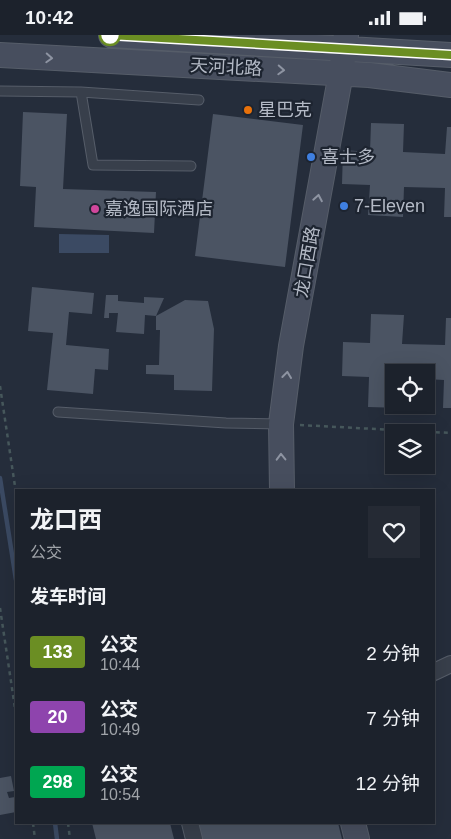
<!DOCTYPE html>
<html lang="zh">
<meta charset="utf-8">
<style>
:root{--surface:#1c222c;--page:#252a34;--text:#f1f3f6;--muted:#a0a4a9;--line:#3a3f48}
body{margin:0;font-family:Arial,"Noto Sans SC",sans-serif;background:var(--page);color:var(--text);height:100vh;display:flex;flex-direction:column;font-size:19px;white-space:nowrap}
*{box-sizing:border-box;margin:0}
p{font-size:16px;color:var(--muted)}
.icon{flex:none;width:28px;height:28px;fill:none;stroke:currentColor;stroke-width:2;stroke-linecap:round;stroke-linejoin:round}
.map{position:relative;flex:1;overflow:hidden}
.panel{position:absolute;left:15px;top:454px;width:420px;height:335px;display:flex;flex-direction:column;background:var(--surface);border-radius:0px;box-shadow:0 5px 20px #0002,0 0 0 1px var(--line)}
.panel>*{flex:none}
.badge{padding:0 10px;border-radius:4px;font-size:18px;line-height:32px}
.buttons{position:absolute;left:385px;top:329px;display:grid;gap:10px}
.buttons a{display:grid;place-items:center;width:50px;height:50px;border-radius:0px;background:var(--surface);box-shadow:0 5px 20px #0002,0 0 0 1px var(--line);font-size:25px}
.map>.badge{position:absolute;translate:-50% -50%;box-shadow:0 0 0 2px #fff}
h2{padding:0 15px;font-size:19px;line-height:45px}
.round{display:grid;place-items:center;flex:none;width:52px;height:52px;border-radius:0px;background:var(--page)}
.head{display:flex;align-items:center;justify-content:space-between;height:85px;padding:0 15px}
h1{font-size:24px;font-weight:700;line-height:38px}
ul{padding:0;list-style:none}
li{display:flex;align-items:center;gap:15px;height:65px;padding:0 15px}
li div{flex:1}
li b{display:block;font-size:19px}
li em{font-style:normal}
li .badge{min-width:55px;font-weight:700;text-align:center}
.status{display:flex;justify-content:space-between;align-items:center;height:35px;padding:0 25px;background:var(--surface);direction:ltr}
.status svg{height:14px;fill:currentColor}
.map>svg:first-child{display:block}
.water{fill:#3b4a63}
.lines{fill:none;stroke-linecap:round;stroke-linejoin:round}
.stream{stroke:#3b4a63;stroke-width:4.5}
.building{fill:#4b5463}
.lane-casing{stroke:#565d69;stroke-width:11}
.street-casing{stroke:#565d69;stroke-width:18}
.secondary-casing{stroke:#565d69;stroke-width:26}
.path{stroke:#46575b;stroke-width:2.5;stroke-dasharray:4 4;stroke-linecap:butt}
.lane{stroke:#383f4b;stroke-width:9}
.street{stroke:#383f4b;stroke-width:16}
.secondary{stroke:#474e5e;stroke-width:24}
.oneway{stroke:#8e94a2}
.line-casing{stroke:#fff;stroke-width:11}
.line{stroke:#6b8e23;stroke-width:8}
.stop-dot{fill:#fff;stroke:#6b8e23;stroke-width:2.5}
.food-dot{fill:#e8710a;stroke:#1d2430;stroke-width:2}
.shop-dot{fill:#3f7fe0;stroke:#1d2430;stroke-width:2}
.hotel-dot{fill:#d1479c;stroke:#1d2430;stroke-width:2}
.labels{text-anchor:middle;stroke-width:4.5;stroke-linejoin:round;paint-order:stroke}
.street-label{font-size:18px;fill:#b4bac6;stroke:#1d2430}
.poi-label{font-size:18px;fill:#b4bac6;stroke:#1d2430;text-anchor:start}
</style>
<div class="status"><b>10:42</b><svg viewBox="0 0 49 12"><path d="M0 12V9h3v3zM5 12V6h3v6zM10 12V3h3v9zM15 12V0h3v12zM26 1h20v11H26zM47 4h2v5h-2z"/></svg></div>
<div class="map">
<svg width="451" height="804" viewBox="0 0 451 804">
<rect width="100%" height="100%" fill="#252d3b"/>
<path class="water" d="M59 199 109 200V218H59Z"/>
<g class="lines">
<path class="stream" d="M0 443 16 545
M55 788 57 804"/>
</g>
<path class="building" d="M23 77 67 79 63 154 156 157 154 198 34 192 36 152 20 151Z
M213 79 303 90 285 232 195 221Z
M371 88 404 89 403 117 445 119 447 92H451V182H444L445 153 404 152 403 182 368 180 370 150 342 149 343 115 370 117Z
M32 252 94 258 92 279 69 277 66 310 109 314 108 335 95 334 93 359 47 355 53 298 28 296Z
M106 260H118V266L144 268V262L164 263 156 281 145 280 144 299 116 297 118 278H109V283H104Z
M185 265 208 266 214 294 212 356 174 355V340L146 339V330H159L160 295H156V281Z
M371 279 404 280 402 309 445 310 446 283H451V373H443L444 345 426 344V338H394V370H402V373L368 372 369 342 342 341 343 307 370 308Z
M11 741 14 756 7 757 9 763 15 762 16 777 0 780V743Z
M92 788H170L174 804H96Z
M196 788H338L342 804H200Z"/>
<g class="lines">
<g class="lane-casing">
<path id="lane" d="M0 56 81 57 199 65
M81 57 93 130 191 131
M58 377 226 388 281 389"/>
</g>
<g class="street-casing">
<path id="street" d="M434 637 451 629
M190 788 194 804"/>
</g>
<g class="secondary-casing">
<path id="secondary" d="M111 0 451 20
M0 20 369 40 451 50
M282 455 281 389 291 311 341 38 346 0
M353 788 357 804"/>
</g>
<path class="path" d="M0 351 16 458
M300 390 451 398
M0 573 16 680
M33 788 35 804
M68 788 70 804"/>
<use href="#lane" class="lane"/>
<use href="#street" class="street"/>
<use href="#secondary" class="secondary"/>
</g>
<defs><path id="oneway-chevron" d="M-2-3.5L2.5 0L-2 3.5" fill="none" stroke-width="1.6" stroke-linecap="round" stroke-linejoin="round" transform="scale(1.25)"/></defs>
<g class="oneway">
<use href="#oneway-chevron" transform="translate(49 23) rotate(3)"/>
<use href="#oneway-chevron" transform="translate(281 35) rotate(3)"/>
<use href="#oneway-chevron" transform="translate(318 163) rotate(-80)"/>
<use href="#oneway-chevron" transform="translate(287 340) rotate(-83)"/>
<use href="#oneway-chevron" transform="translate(281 422) rotate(-91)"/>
</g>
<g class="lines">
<g class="line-casing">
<path id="line" d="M110 0 451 20"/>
</g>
<use href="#line" class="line"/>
</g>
<circle class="stop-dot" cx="110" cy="0" r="10"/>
<circle class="food-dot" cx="248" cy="75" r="5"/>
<g class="shop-dot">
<circle cx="311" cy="122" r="5"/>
<circle cx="344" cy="171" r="5"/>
</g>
<circle class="hotel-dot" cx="95" cy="174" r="5"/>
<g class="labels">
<g class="street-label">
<text transform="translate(226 32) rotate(3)" y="6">天河北路</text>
<text transform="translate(307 227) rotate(-80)" y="6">龙口西路</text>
</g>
<g class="poi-label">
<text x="258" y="81">星巴克</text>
<text x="321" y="128">喜士多</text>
<text x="354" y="177">7-Eleven</text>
<text x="105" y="180">嘉逸国际酒店</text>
</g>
</g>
</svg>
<div class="buttons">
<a><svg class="icon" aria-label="locate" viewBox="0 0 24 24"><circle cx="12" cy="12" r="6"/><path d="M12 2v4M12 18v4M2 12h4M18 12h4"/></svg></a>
<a><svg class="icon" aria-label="layers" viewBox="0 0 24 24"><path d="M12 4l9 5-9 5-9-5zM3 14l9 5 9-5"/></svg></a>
</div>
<section class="panel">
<div class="head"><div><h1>龙口西</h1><p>公交</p></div><a class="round"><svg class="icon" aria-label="heart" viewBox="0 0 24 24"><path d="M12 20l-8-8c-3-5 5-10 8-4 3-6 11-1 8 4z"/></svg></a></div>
<h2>发车时间</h2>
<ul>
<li><span class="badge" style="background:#6b8e23;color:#fff">133</span><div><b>公交</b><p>10:44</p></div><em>2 分钟</em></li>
<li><span class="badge" style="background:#8e44ad;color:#fff">20</span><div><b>公交</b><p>10:49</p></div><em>7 分钟</em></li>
<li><span class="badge" style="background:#00a651;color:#fff">298</span><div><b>公交</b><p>10:54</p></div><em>12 分钟</em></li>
</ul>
</section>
</div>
